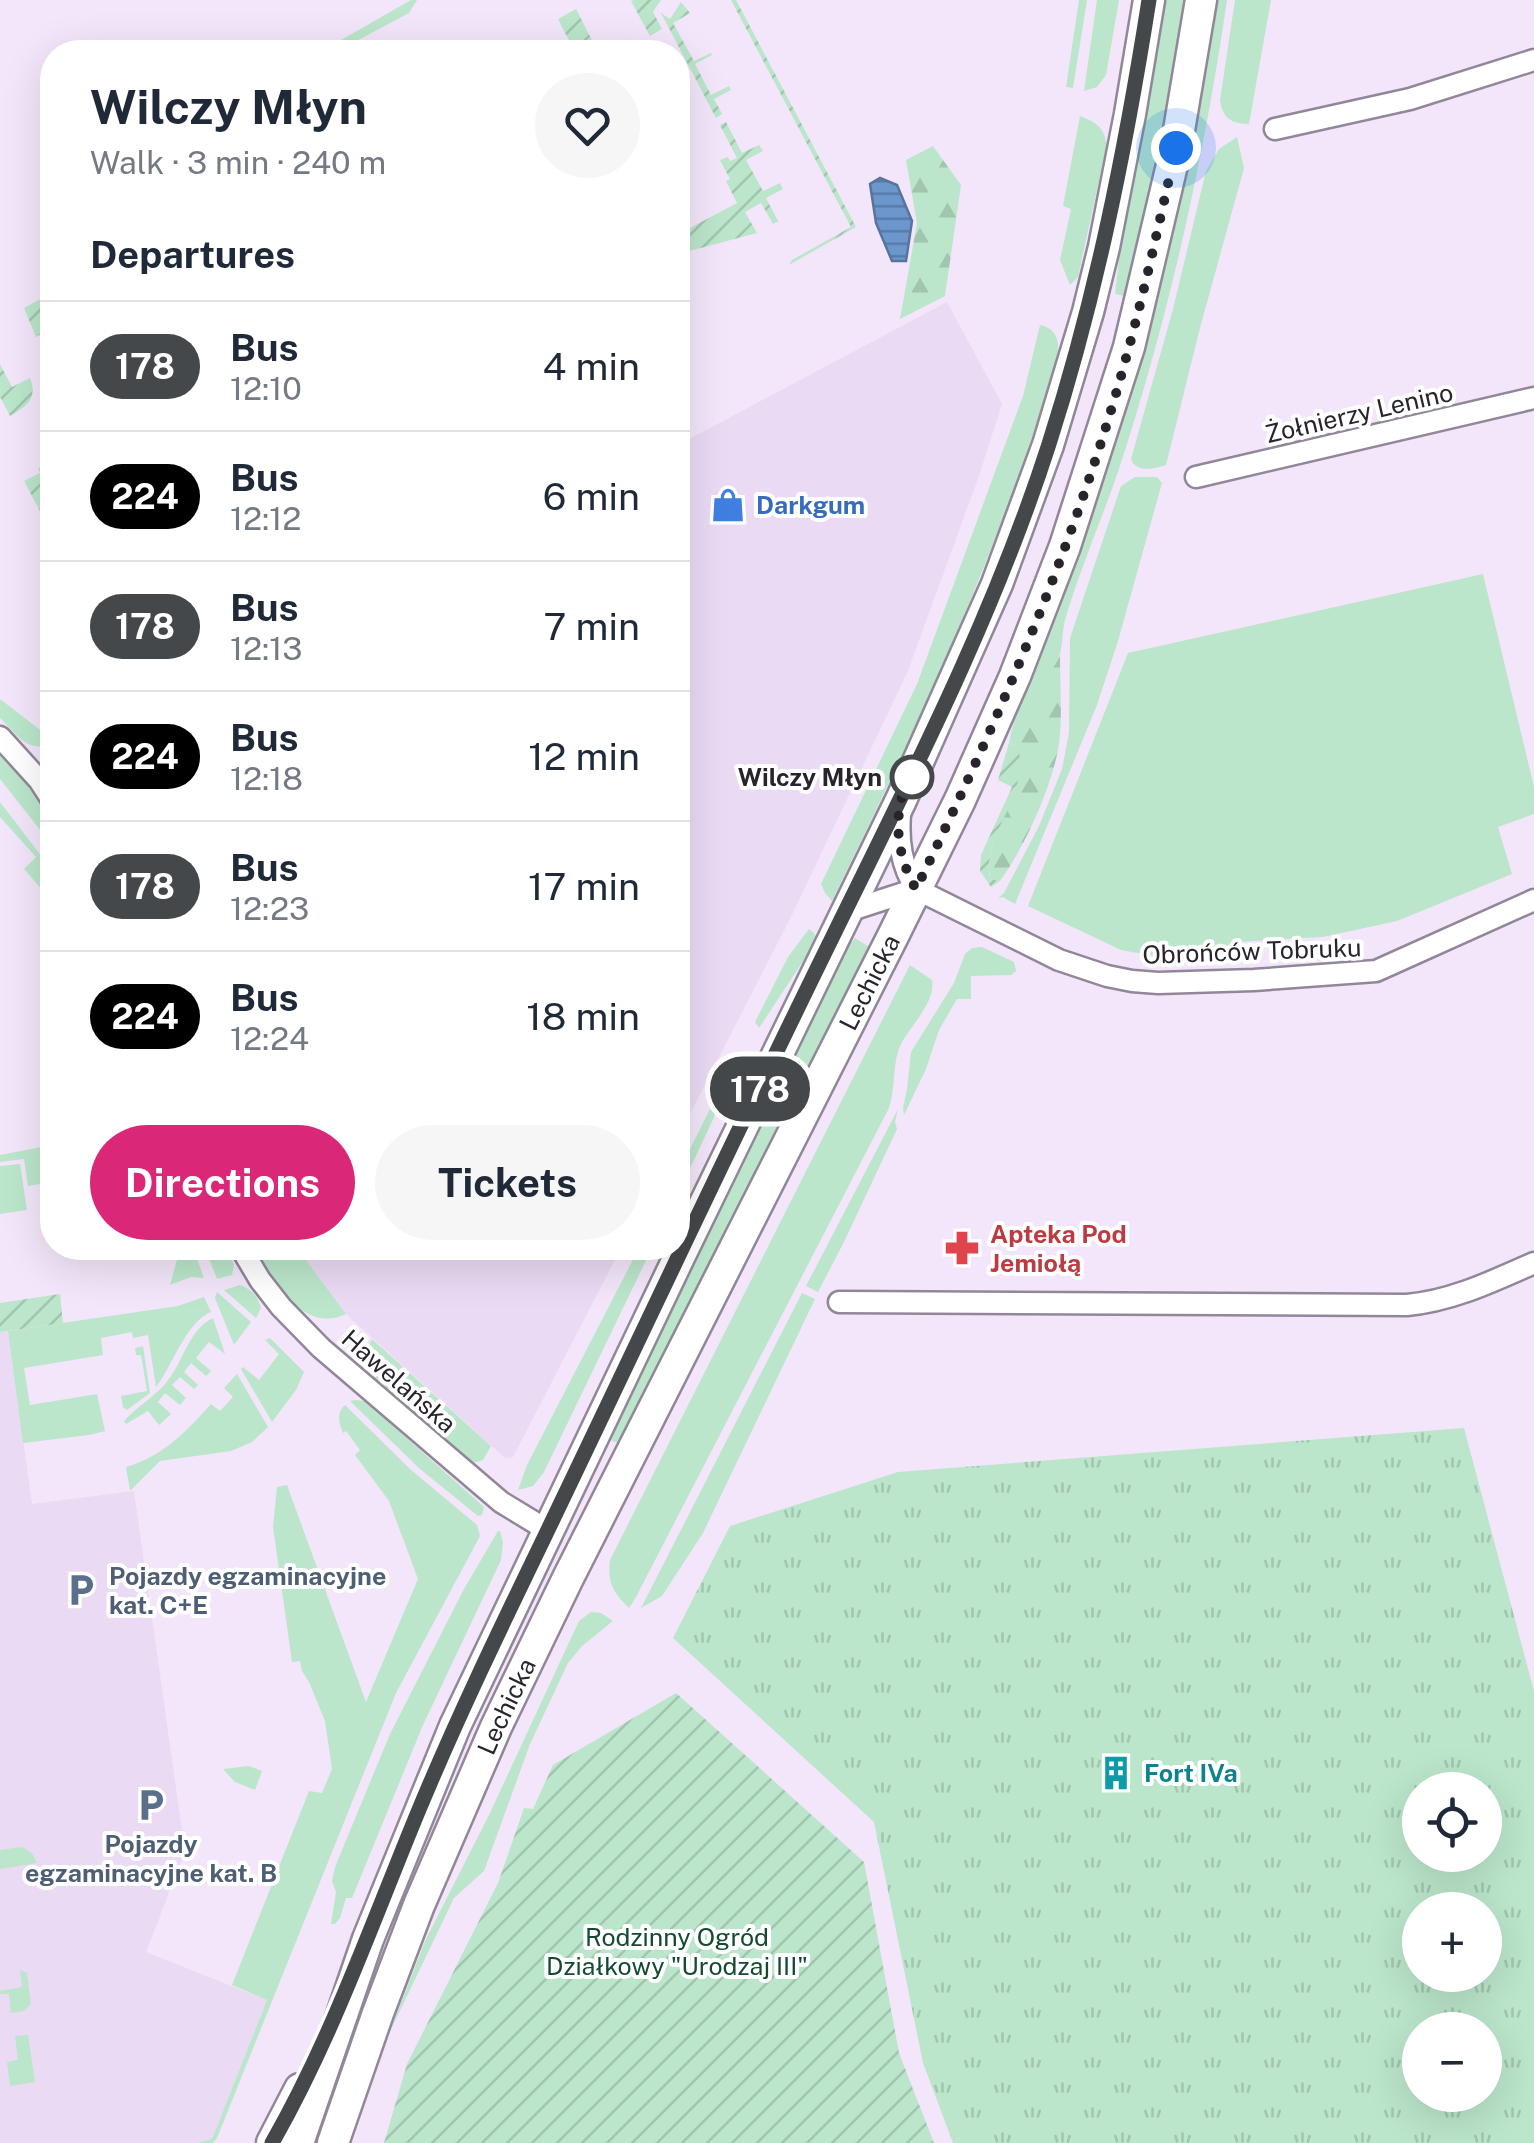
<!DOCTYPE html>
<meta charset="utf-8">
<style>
:root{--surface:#fff;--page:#f6f6f7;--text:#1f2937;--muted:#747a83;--line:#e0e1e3;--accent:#db2777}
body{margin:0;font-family:"Public Sans",sans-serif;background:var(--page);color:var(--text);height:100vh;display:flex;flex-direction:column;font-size:38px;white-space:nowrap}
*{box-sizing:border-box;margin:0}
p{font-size:32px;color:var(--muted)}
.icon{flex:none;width:55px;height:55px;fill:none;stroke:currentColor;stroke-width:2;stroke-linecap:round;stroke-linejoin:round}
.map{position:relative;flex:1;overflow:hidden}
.drawer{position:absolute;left:40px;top:40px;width:650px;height:1220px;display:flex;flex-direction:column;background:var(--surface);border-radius:40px;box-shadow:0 10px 40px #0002}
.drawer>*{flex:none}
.badge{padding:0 20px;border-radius:32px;font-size:35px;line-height:65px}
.tools{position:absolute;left:1402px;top:1772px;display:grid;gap:20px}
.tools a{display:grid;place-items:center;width:100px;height:100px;border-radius:50%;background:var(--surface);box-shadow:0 10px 40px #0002;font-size:50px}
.you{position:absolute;width:50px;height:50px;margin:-25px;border:8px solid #fff;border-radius:50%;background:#1a73e8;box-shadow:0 0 0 15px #1a73e833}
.map>.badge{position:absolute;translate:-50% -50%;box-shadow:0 0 0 5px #fff}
h2{padding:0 50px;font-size:38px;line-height:90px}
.round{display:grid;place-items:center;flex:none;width:105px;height:105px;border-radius:52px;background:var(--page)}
.overview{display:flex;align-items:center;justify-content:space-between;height:170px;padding:0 50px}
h1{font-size:48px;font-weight:700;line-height:75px}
.primary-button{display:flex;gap:20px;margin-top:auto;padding:20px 50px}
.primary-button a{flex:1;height:115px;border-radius:60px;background:var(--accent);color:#fff;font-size:40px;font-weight:700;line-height:115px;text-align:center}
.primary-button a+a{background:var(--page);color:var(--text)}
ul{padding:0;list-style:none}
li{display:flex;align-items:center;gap:30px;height:130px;padding:0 50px;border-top:2px solid var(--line)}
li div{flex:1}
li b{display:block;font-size:38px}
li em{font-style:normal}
li .badge{min-width:110px;font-weight:700;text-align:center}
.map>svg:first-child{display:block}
.built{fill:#eadaf4}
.grass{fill:#bbe6cb}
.forest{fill:url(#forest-firs)}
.park{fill:url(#park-tufts);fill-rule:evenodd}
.garden{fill:url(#garden-furrows)}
.water{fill:url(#water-rules);stroke:#57749d;stroke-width:2.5}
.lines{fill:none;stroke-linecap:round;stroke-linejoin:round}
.street-casing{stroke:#928799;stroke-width:25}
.primary-casing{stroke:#928799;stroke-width:35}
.street{stroke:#fff;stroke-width:20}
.primary{stroke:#fff;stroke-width:30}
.line-casing{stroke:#fff;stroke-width:22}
.line{stroke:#45484a;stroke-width:15}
.walk{stroke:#29242c;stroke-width:10;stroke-dasharray:0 18}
.stop-dot{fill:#fff;stroke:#45484a;stroke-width:5}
.labels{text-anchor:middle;stroke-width:8;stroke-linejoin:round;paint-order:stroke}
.street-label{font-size:25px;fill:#29242c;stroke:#fff}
.shop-label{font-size:25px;font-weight:bold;fill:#366cbe;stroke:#fff;text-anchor:start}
.stop-label{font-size:25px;font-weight:bold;fill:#29242c;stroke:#fff;text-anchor:end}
.health-label{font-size:25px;font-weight:bold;fill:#be3a42;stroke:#fff;text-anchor:start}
.service-label{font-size:25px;font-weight:bold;fill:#4e5e75;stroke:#fff;text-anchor:start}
.culture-label{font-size:25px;font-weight:bold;fill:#0d838f;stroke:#fff;text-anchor:start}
.park-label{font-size:25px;fill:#144b30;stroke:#fff}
</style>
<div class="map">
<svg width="1534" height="2143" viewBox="0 0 1534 2143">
<defs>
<pattern id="forest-firs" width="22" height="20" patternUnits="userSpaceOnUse" patternTransform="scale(2.5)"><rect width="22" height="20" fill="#bbe6cb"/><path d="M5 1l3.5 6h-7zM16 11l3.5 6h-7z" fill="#a1c5ae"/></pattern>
<pattern id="park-tufts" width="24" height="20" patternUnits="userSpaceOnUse" patternTransform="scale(2.5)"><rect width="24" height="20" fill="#bbe6cb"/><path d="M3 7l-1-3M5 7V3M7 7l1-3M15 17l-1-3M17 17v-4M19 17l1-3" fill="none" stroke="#a1c5ae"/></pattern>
<pattern id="garden-furrows" width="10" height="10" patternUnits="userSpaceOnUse" patternTransform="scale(2.5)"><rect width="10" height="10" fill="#bbe6cb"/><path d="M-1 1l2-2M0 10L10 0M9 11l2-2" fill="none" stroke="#a1c5ae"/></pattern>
<pattern id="water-rules" width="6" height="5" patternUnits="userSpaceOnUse" patternTransform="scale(2.5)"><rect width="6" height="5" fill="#6b97cd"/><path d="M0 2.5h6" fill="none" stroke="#587ba7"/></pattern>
</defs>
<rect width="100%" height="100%" fill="#f3e6fa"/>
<path class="built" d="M947 302 1002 404 978 479 907 673 790 919 678 1137V445Z
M297 1248H621L513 1457 505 1458 346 1314Z
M8 1331 32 1504 134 1491 185 1852 146 1952 267 2000 212 2139 197 2143H0V1332Z"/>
<path class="grass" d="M411 0H417L409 13 336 52H320Z
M1079 0H1087L1073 88 1066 87Z
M1097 0H1119L1106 75 1097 87 1084 91Z
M1163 0H1184C1170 100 1150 198 1125 296L1115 294 1119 258Z
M1216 0H1227C1204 159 1169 316 1119 469 1102 519 1080 569 1065 620 1062 632 1063 646 1059 657 1047 691 1023 709 1020 748L1009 743C1015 710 1029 682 1041 651 1060 601 1080 552 1097 501 1152 338 1191 170 1216 0Z
M1235 0H1271L1249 124C1232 124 1222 118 1220 100Z
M1080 116C1103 125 1104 130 1109 154L1105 153 1078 277 1070 285 1060 260 1071 209 1063 206Z
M1237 137 1244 168 1200 328 1166 465C1154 469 1136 473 1131 459L1173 309 1206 171 1219 149Z
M1040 325C1051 327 1057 334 1058 345 1060 364 1038 419 1031 440 977 599 906 750 832 901L825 893 821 884 917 684 1023 396Z
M1135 477H1157L1162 483 1118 641 1097 705 1015 904 1003 897 998 898 1004 893 1039 826 1062 769 1069 733 1070 638 1121 486Z
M1483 574 1534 787V814L1498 827 1512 874 1397 921 1323 937 1236 942 1225 961 1175 960 1121 950 1028 906 1128 653Z
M0 699 52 739V745C26 752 17 735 0 718Z
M0 753 38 798 52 822V845L0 779Z
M0 802 52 870 51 891H43L24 869 36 857 0 817Z
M809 929 814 933 817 940 759 1028 755 1022 788 957Z
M855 938 869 947 620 1440 618 1443 612 1441 610 1437 619 1417 623 1414 621 1412 838 960 841 961 843 958 840 957Z
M982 947 1014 962 1016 971 1011 975 971 976V999H957L939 1030 926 1069 904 1115 903 1108 907 1089 911 1052 954 983 965 954 972 948Z
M910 965 932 980C936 1002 911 1025 901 1044 892 1063 896 1087 889 1108L636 1597 629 1608C613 1593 607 1582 610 1560Z
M718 1093 724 1096 678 1194V1173Z
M898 1109 895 1122 897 1129 844 1242 818 1292 806 1286Z
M52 1145V1182L28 1186 24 1159 0 1162V1155Z
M20 1164 27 1210 0 1214V1166Z
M176 1248H193L204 1278 191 1277 170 1285 178 1256Z
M205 1248H225L234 1264 232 1275 217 1279Z
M253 1248H297L346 1314C302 1335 271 1278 253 1248Z
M639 1248H652L544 1472 533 1486 518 1490 527 1465Z
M240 1285C251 1289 258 1296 261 1308L256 1318 224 1290Z
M217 1292 251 1322 234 1345 215 1298Z
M802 1293 815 1299 703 1533 662 1596 641 1608Z
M204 1297 211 1312C186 1322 173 1365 156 1387L148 1335 133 1338 132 1332 101 1338 103 1355 24 1368 30 1405 97 1394 105 1431 89 1435 23 1443 8 1331 178 1306Z
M213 1318 225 1354 209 1342 196 1358 211 1371 206 1376 191 1363 184 1372 198 1385 194 1389 180 1377 172 1385 186 1398 180 1405 165 1393 158 1402 171 1414 159 1425 148 1411 126 1424 124 1421C139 1404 159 1395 171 1376 185 1356 190 1329 213 1318Z
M270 1338 304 1372 296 1390 272 1422 241 1369 243 1367 259 1380 279 1354 265 1340Z
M372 1339 491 1446 483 1460 473 1463 469 1462 373 1376C366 1364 364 1351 372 1339Z
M143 1346 150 1393 127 1410 123 1407 121 1396 147 1391 141 1355H136L135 1348Z
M237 1374 268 1427 252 1442 231 1451 160 1461 130 1491 126 1467C162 1457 187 1431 211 1404L220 1411 233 1397 224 1388Z
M355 1400 365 1401 484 1507 482 1515 478 1516 420 1469 350 1401Z
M345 1405 410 1469 477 1525 480 1536 396 1693 217 2138 213 2143H197L212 2139 267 2000 232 1985 309 1791 322 1793 332 1769 325 1721 309 1682 302 1671 300 1661 292 1662 273 1527 277 1487 287 1485 366 1702 418 1579 389 1501 355 1455 360 1450 346 1431 343 1433C339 1423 336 1413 345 1405Z
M498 1531H500L503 1542 501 1560 423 1725 352 1898H346L340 1918 335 1924H331L336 1892 332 1881 335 1867 390 1734 464 1589Z
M591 1612 601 1613 613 1621 582 1646 568 1663 530 1744 484 1871 454 1898 386 2040 426 1939 489 1815 579 1621Z
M249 1766 262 1771 255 1790 235 1782 223 1769Z
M22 1847 32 1853 37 1863 0 1869V1850Z
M20 1970 27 1973 31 2004 24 2011 11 2013 9 1994H0V1991L22 1987Z
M28 2035 35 2082 10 2086 7 2062 18 2060 15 2036Z"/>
<path class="forest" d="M933 146 961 185 945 296 900 319 917 223 906 160Z
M1060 656C1060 682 1062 709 1060 735 1057 777 1025 847 1000 881L990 879C985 842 1005 822 1015 789 1022 769 1016 746 1023 726 1030 705 1049 676 1060 656Z"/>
<path class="park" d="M1464 1428 1534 1691V2143H953L923 2063 874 1822 673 1638 730 1526 898 1472ZM1420 1790H1485V1855H1420ZM1420 1910H1485V1975H1420ZM1420 2030H1485V2095H1420Z"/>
<path class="garden" d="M634 0H661L653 12 662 29 650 36 631 1Z
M731 0H736L856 227 789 265 792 260 851 227Z
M681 2 690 13 673 23 694 61 711 53 712 55 695 64 711 95 729 86 731 90 714 99 722 114 716 118 661 13 670 19Z
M576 9 598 52H575L558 19Z
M726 122 742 153 759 145 763 151 746 160 763 191 780 183 783 189 766 198 778 221 773 224 761 203 745 212 757 233 678 254V204L690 228 737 203 726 181 730 179 720 160 728 157 730 161 737 158 720 125Z
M46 296 52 308V328L36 337 24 308Z
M0 364 12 387 30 378C38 398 27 407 10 416L0 397Z
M41 467 52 490V502L44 505 46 511 41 513 24 481 40 473 38 468Z
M1009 743 1020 748C1019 764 1020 780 1014 796 1002 826 985 845 990 879L1000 881 991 887 980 871 981 855 1012 787 998 780Z
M60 1294 63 1323 0 1332V1303Z
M676 1693 864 1862 899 2053 934 2143H384L407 2064 498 1883 524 1808 533 1809 553 1765Z"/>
<path class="water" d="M880 178 897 185 912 221 906 261H892L876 223 870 184Z"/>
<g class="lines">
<g class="street-casing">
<path id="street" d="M1275 129 1410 99 1534 60
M1196 477 1534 398
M0 737 39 780 52 800
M900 814C898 841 901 865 916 889L1059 960 1107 976 1132 981 1158 983 1254 980 1376 971 1534 900
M845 912 916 889
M241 1248 260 1280 281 1307 321 1348 501 1502 547 1530
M839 1302 1407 1305C1452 1301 1493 1281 1534 1263"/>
</g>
<g class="primary-casing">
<g id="primary">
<path d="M272 2143 300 2089"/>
<path d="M298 2143 368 1939 455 1726 680 1255 901 800 997 584 1048 445 1088 312 1104 247 1130 114 1149 0"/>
<path id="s1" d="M333 2143 378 2013 419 1905 496 1727 568 1578 893 936 960 800 1015 676 1065 546 1129 347 1176 148 1201 0"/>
</g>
</g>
<use href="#street" class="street"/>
<use href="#primary" class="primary"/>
</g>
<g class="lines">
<g class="line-casing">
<path id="line" d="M272 2143C332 2038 372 1923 418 1812 457 1718 501 1627 545 1536 641 1336 735 1135 833 936 912 775 994 615 1049 444 1096 297 1125 152 1149 0"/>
</g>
<use href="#line" class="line"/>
<path class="walk" d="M912 777 914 771C910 781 903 791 901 801 894 831 901 864 916 889 1001 715 1079 535 1129 347 1147 281 1161 214 1176 148"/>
</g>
<defs>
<g id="shop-bare" transform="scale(2.7)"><path d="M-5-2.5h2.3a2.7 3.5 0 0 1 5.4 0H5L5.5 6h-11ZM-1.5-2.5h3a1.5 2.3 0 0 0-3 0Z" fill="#3f7fe0" stroke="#fff" stroke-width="2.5" paint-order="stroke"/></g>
<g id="pharmacy-bare" transform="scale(2.7)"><path d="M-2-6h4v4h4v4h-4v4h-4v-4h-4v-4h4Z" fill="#e0444e" stroke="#fff" stroke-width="2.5" paint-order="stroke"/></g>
<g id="parking-bare" transform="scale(2.7)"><path d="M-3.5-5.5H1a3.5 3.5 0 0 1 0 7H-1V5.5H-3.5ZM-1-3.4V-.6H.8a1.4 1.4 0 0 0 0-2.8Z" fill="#5c6f8a" stroke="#fff" stroke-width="2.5" paint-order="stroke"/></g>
<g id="building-bare" transform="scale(2.7)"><path d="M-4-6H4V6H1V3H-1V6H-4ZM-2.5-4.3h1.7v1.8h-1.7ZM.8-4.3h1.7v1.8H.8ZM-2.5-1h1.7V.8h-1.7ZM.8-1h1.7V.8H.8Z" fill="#0f9aa8" stroke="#fff" stroke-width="2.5" paint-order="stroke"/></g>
</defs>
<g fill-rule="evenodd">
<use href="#shop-bare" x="728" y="505"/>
<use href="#pharmacy-bare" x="962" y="1248"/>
<use href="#parking-bare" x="81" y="1590"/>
<use href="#building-bare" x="1116" y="1773"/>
<use href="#parking-bare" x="151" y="1805"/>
</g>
<circle class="stop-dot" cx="912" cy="777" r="20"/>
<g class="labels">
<g class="street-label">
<text transform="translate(1359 413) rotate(-13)" y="9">Żołnierzy Lenino</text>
<text transform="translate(1252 951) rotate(-2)" y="9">Obrońców Tobruku</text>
<text dy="9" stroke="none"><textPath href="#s1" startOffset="1280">Lechicka</textPath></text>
<text transform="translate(399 1381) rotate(41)" y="9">Hawelańska</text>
<text dy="9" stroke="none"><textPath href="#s1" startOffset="470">Lechicka</textPath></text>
</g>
<g class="shop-label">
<text x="756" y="514">Darkgum</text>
</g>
<g class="stop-label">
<text x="882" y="786">Wilczy Młyn</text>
</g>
<g class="health-label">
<text x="990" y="1243">Apteka Pod<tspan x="990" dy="29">Jemiołą</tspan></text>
</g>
<g class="service-label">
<text x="109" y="1585">Pojazdy egzaminacyjne<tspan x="109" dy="29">kat. C+E</tspan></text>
<text x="151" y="1853" text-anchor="middle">Pojazdy<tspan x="151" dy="29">egzaminacyjne kat. B</tspan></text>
</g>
<g class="culture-label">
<text x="1144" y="1782">Fort IVa</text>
</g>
<g class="park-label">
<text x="677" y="1946">Rodzinny Ogród<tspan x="677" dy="29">Działkowy "Urodzaj III"</tspan></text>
</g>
</g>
</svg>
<div class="tools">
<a><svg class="icon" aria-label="locate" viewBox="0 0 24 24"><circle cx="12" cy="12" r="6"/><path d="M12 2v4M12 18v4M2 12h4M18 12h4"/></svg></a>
<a>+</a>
<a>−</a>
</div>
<div class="you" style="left:1176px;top:148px"></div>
<b class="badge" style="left:760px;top:1089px;background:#45484a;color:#fff">178</b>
<section class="drawer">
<div class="overview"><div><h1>Wilczy Młyn</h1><p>Walk · 3 min · 240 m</p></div><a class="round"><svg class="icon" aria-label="heart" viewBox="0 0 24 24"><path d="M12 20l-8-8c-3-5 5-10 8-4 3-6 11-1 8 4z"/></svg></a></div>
<h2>Departures</h2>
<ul>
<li><span class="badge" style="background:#45484a;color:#fff">178</span><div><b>Bus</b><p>12:10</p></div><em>4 min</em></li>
<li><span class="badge" style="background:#000;color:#fff">224</span><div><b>Bus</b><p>12:12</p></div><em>6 min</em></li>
<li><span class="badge" style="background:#45484a;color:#fff">178</span><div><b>Bus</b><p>12:13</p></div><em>7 min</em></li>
<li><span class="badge" style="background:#000;color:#fff">224</span><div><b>Bus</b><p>12:18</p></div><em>12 min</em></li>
<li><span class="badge" style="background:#45484a;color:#fff">178</span><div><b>Bus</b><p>12:23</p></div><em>17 min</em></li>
<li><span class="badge" style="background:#000;color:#fff">224</span><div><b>Bus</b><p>12:24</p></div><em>18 min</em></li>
</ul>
<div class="primary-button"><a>Directions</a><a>Tickets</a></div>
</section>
</div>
